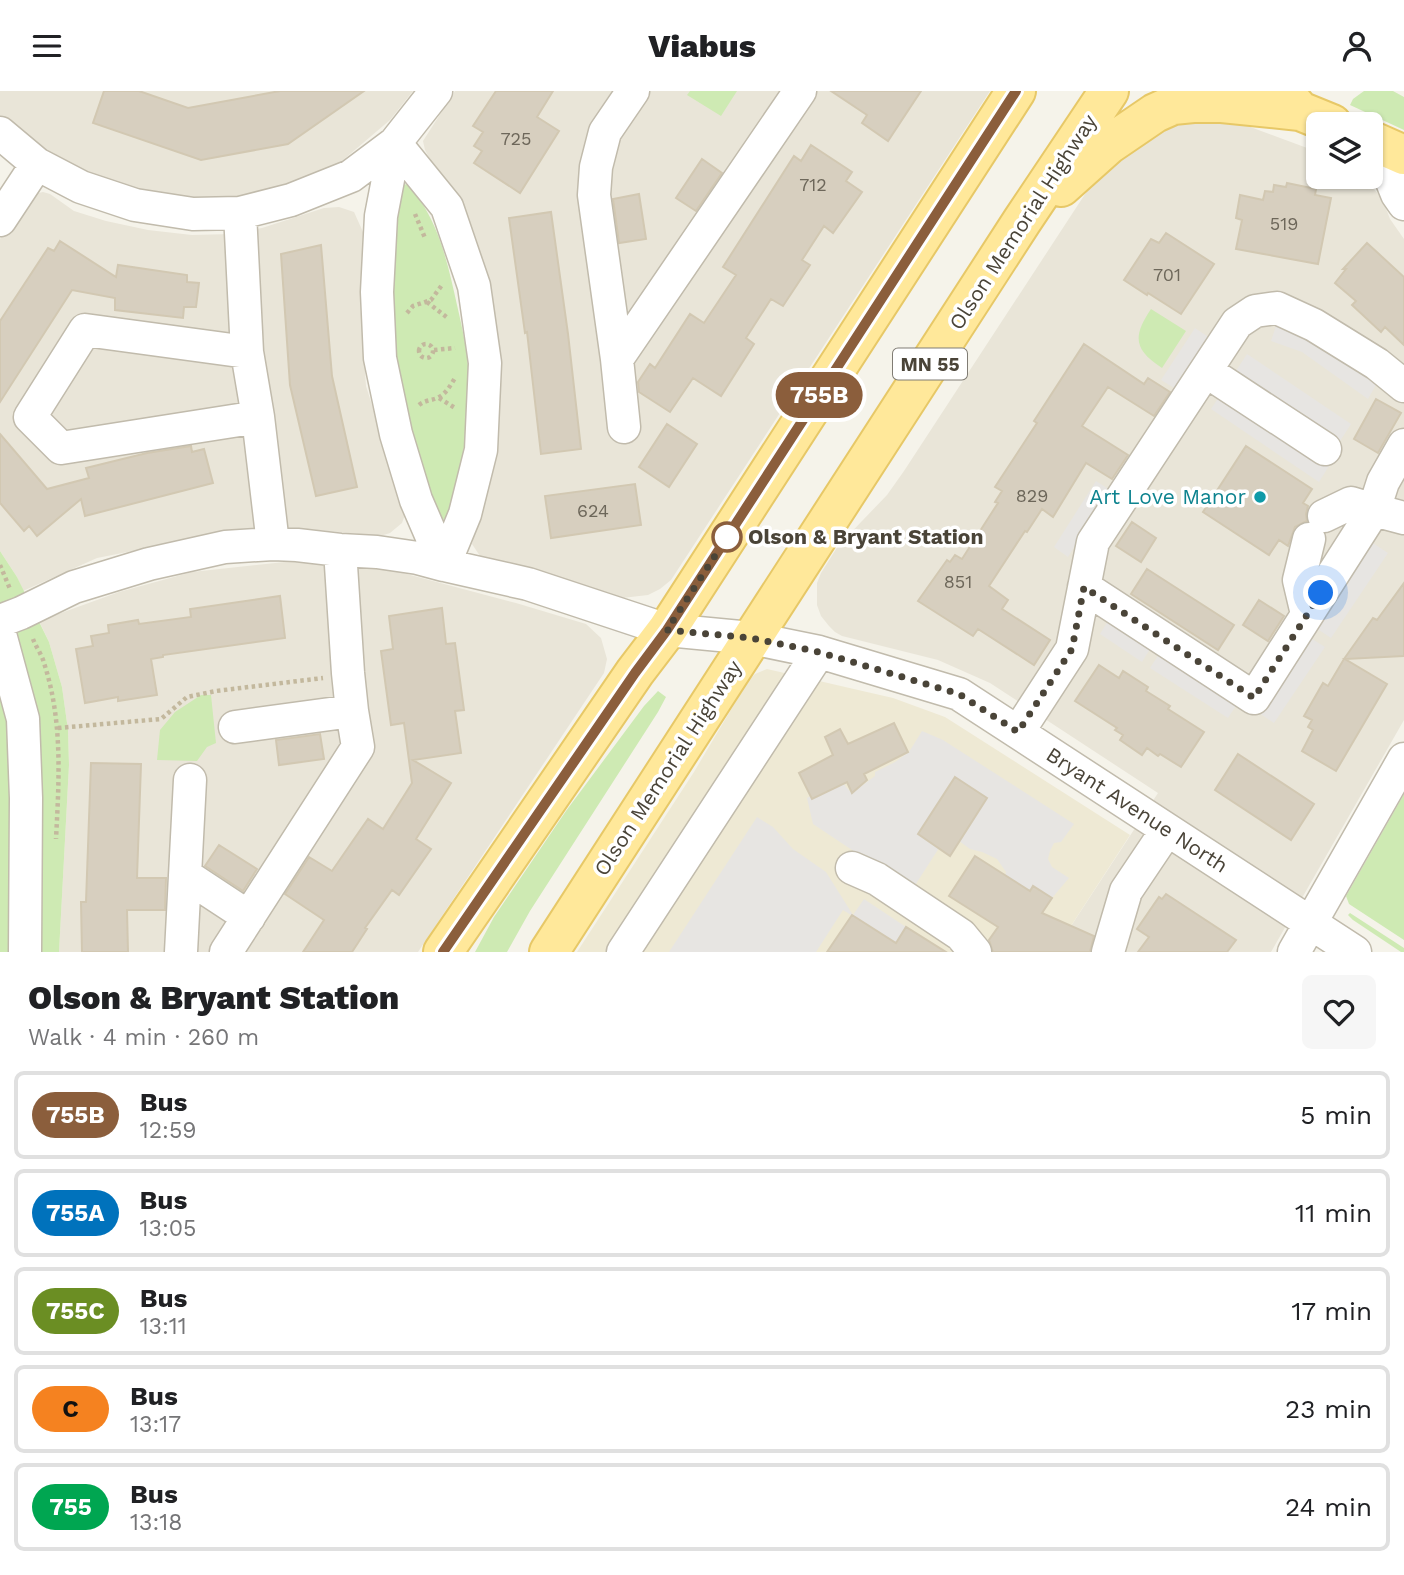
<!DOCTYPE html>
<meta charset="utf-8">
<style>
:root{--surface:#fff;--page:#f6f6f6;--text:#202124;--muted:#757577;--line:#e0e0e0}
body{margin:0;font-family:"Work Sans",sans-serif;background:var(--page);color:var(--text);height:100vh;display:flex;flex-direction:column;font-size:26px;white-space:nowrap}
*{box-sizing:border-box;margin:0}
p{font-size:23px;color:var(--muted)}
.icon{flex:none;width:38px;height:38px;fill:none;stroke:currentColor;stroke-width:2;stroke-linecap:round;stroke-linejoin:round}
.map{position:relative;height:861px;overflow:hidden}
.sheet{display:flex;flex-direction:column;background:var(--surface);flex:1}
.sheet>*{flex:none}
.badge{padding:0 14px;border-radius:23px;font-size:24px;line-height:46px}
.fabs{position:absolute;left:1306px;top:21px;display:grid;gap:14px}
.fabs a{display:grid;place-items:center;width:77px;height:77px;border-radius:10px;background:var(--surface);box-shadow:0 2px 5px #0004;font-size:35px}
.you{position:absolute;width:35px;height:35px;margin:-18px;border:5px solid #fff;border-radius:50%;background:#1a73e8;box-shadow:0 0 0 10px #1a73e833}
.map>.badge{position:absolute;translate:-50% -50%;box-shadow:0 0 0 4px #fff}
.round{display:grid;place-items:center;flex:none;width:74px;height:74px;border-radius:10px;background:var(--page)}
.headline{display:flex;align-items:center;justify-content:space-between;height:119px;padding:0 28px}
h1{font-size:33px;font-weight:800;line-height:52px}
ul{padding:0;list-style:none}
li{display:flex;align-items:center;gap:21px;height:88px;margin:0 14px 10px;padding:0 14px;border:4px solid var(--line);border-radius:10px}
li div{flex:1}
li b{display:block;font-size:26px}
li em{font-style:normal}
li .badge{min-width:77px;font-weight:700;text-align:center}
header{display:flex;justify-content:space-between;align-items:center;height:91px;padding:0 28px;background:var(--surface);font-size:32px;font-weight:800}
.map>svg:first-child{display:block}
.residential{fill:#e9e5d8}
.education{fill:#eee9d4}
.green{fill:#ceeab3}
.parking{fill:#e7e5e2}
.building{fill:#d7cfbf;stroke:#d2c8b2;stroke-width:2}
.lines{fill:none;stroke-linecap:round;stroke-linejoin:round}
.minor-casing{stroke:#c1bbac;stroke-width:35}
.major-casing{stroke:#e7c867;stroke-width:42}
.path{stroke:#c3b89d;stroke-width:4.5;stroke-dasharray:3.5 3.5;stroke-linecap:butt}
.minor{stroke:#fff;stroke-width:32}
.major{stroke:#ffe89a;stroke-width:38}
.line-casing{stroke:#fff;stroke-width:16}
.line{stroke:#8b5e3c;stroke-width:10}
.walk{stroke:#4a4438;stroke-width:7;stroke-dasharray:0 12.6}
.culture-dot{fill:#0f9aa8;stroke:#fff;stroke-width:2.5}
.stop-dot{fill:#fff;stroke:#8b5e3c;stroke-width:3.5}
.labels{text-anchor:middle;stroke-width:7;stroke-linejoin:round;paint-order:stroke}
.number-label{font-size:18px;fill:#6d675a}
.shield{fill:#fff;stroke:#807c74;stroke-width:2}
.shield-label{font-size:19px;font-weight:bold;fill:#4a4438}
.street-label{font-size:21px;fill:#4a4438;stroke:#fff}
.culture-label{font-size:21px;fill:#0d838f;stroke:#fff;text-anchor:end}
.stop-label{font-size:21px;font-weight:bold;fill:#4a4438;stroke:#fff;text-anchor:start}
</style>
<header><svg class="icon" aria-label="menu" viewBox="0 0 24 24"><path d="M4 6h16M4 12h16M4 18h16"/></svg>Viabus<svg class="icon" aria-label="person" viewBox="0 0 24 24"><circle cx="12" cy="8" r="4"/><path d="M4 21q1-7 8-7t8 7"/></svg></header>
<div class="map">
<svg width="1404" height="861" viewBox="0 0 1404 861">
<rect width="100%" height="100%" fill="#f5f3ea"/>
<path class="residential" d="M0 0H413L390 29 336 75 290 95 242 106 194 109 110 93 42 58 0 25Z
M455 0H990L671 489 660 498 648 504 622 507 491 470 480 465 472 453 493 375 439 85 425 59 423 50Z
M1234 30 1318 61V86H1363L1382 107 1390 128 1404 148V629L1271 861H1054L1158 702 990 592 938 569 842 545 835 541 829 535 821 525 817 514V492L821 482 838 455 887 404 904 380 1106 71 1162 32Z
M43 101 50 103 74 120 106 130 148 139 192 144 232 143 262 137 324 117 339 116 354 121 363 141 360 208 366 295 406 421 402 432 390 442 380 445 307 438 248 439 188 449 97 467 23 500 17 486 0 460V148L26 108 34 103Z
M294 470 369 473 516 512 586 533 601 547 607 568 604 582 418 861H59L69 674 68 639 62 596 49 551 39 530 119 501 192 481Z"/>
<path class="education" d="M767 578 893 607 945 626 1130 744 1054 861H577L694 681 748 590 755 583Z"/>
<path class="green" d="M690 0H737L721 25 687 4Z
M1364 0H1393L1404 6V39L1350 14 1353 8Z
M401 92C410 93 414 101 420 109 441 140 449 178 457 214 463 240 469 267 469 294 470 328 464 361 456 395 453 406 452 421 443 429L439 428 414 370 388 243 391 134Z
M1151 218 1186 240 1162 277C1133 258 1133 245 1151 218Z
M0 460 17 486 49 551 62 596 68 639 69 674 59 861H0Z
M658 600 666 606 658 621 530 820 507 861H475L494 826 566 720 644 615Z
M201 604H211L216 652 207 656 197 670 157 669 160 639 175 621Z
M1404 703V849L1349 813 1346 805Z
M1350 822 1404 857V861H1401L1353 829 1348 824Z"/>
<path class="parking" d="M1276 235 1304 243 1377 292 1368 308 1302 261 1271 250Z
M1195 237 1210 247 1176 298 1161 289Z
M1247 263 1351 333 1340 350 1329 375 1319 391 1211 318Z
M1096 390 1110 399 1068 466 1054 456Z
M1373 452 1388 462 1331 547 1316 537Z
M1108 530 1150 558 1142 571 1100 543Z
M1309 546 1325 556 1274 632 1259 622Z
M1159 563 1237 613 1228 627 1150 577Z
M922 640 943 649 1074 733 1061 751 1054 752 1050 760 1048 768 1052 776 1069 787 1052 807 1033 795 1029 801 1005 786 1006 781 997 768 982 761 970 758 959 750 955 687 918 743 939 757 912 799 813 733 807 707 811 705 813 708 837 696 840 686 846 696 852 702 875 685V681L895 671 909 661Z
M757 726 773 736 793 758 826 781 853 824 864 808 906 836 896 852 843 819 816 861H669Z"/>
<path class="building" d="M104 0H139L188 17 280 0H364L288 53 201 69 93 32Z
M496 0H553L537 26 559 40 520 102 474 72 482 60 474 55 483 41 473 35Z
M831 0H921L888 50 862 32 867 24Z
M811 54 852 81 846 90 862 101 833 142 824 135 802 169 810 174 783 215 771 208 746 247 754 253 721 305 693 287 670 321 639 301 638 291 650 273 655 277 690 223 704 232 736 184 723 176 794 65 801 70Z
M702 68 722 82 696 120 676 107Z
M1287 92 1316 98 1315 104 1331 107 1318 173 1236 158 1242 129 1236 127 1240 104 1263 109 1265 100 1273 101 1274 94 1286 96Z
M639 103 646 148 619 152 613 108Z
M551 121 568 243 581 358 541 363 527 241 525 242 509 127Z
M1166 142 1214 173 1181 223 1148 202 1147 204 1124 189 1151 148 1159 152Z
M60 150 116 186 118 174 187 184V191L199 192 196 216H184L183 227 115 219V207L72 199 0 311V230L48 157 54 160Z
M1367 152 1404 186V254L1385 236 1381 241 1352 214 1356 210 1335 192 1346 178H1343Z
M321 154 332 285 357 396 316 405 290 294 281 163Z
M1084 253 1144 293 1148 287 1170 301 1154 325 1108 296 1082 335 1128 364 1112 388 1086 372 1053 426 1042 418 1027 441 1025 440 989 495 1008 509 1002 518 1050 549 1034 574 978 538 973 545 918 510 947 469 950 471 955 464 962 468 998 412 995 411 1002 400 995 396 1037 332 1034 330Z
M1376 308 1401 322 1378 362 1354 348Z
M667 333 697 353 669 396 639 376Z
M0 343 47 398 89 387 86 377 147 362 191 355 192 361 204 358 213 392 85 425 81 408 37 445 29 435 24 440 0 412Z
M1246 355 1312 398 1303 412 1308 415 1306 423 1307 430 1295 436 1288 455 1279 449 1269 464 1203 421Z
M635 393 641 434 551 447 545 405Z
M1132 431 1156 447 1141 471 1116 455Z
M1147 478 1234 534 1218 559 1131 503Z
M1404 492V565L1345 568 1387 593 1336 680 1302 660 1313 639 1308 636 1312 629 1304 625 1323 592 1328 595 1344 568 1373 527 1377 529Z
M280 505 285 547 163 564V566L151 568 157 604 118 610V606L85 612 76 558 93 555 91 545 109 542 108 534 138 529 139 533 191 526 190 518Z
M1259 509 1284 525 1268 550 1243 534Z
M442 517 446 553 455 552 464 619 455 620 461 662 413 669 451 692 416 748 431 758 399 804 392 799 365 837 367 838 352 861H303L324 829 285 803 309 766 332 780 368 728 383 738 412 692 404 632 391 634 381 560 393 558 389 525Z
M1099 574 1119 587 1123 580 1148 596 1146 600 1170 615 1168 618 1204 641 1181 676 1160 663 1158 665 1147 657 1142 664 1120 649 1123 644 1115 639 1117 637 1075 610Z
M894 632 908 661 864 683 867 689 852 702 847 691 812 708 799 682 833 664 825 646 840 638 848 653Z
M320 643 324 668 279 674 276 649Z
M1238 663 1314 713 1291 749 1215 699Z
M91 672 141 673 137 787H166L165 819H127L128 861H82L81 811H86Z
M955 686 987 707 950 765 918 743Z
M219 754 257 778 243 800 205 775Z
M975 765 1030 800 1033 795 1052 807 1042 822 1094 845 1090 861H993L989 849 998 836 949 805Z
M1166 803 1236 849 1227 861H1138L1149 846 1137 838 1159 806 1162 808Z
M852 824 896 852 906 836 946 861H827Z"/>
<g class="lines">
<g class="minor-casing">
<path id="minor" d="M0 42 37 73 81 96 135 114 193 123 240 122 291 109 351 85 395 52 436 0
M1376 51 1397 103 1404 113
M395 52 447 116 474 195 485 272 481 359 465 423 444 474
M395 52 381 125 377 201 380 267 396 343 416 409 444 474
M240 122 247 261 85 239 30 326 61 357 258 326 273 453
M0 129 37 73
M247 261 258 326
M617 268 594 104 596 76 605 41 633 0
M1206 280 1325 358
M624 336 617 268 800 0
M1404 354 1383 391 1374 419 1404 427
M340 459 348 582 352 620
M1084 496 1254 607 1374 419 1351 412 1324 425
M1307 523 1299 489 1309 448
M0 530 21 522 74 496 149 473 225 456 273 453 297 454 340 459 377 461 418 467 444 474 528 493 667 539 751 547 819 561 959 603 1355 861
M0 543 23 628 26 707 25 861
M1018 641 1072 558 1093 451 1237 232 1255 220 1277 217 1314 234 1377 273 1404 295
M852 777 877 788 961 844 975 861
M185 784 249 826
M181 861 190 689
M226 861 358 656 352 620 235 636
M623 861 819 561
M1108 861 1126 800 1167 739
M1294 861 1404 668"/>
</g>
<g class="major-casing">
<path id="major" d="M1282 4 1288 6 1300 20 1332 33
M1370 49 1404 64
M1061 96 1108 54 1155 22 1173 14 1193 12H1222L1300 20
M443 861 635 581 667 539 1016 0
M549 861 1022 130 1109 0"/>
</g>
<path class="path" d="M415 123 425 147
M427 211 449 228
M407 222 413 215 431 209 442 194
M419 260a7 7 0 1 1 14 0a7 7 0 1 1-14 0Z
M434 259 455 257
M439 307 455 317
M419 314C425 309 430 310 437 307 446 303 450 295 455 287
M0 474 10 498
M33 548C36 556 42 564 44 572 63 630 59 689 56 748
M58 637 161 628 187 606 216 600 323 587"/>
<use href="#minor" class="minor"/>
<use href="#major" class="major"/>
</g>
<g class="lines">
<g class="line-casing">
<path id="line" d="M443 861 635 582 667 539 1016 0"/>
</g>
<use href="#line" class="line"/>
<path class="walk" d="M727 446 731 440 667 539 751 547 819 561 959 603 1018 641 1072 558 1084 496 1254 607 1321 502"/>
</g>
<circle class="culture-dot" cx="1260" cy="406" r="7"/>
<circle class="stop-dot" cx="727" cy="446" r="14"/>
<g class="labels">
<g class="number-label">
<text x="516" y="54">725</text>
<text x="813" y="100">712</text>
<text x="1284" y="139">519</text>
<text x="1167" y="190">701</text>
<text x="1032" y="411">829</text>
<text x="593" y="426">624</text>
<text x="958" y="497">851</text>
</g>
<rect class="shield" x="893" y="257.5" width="74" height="31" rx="5"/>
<g class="shield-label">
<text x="930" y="280">MN 55</text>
</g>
<g class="street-label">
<text transform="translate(1023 131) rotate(-57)" y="7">Olson Memorial Highway</text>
<text transform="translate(668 677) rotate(-57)" y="7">Olson Memorial Highway</text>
<text transform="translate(1137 719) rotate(33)" y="7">Bryant Avenue North</text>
</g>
<g class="culture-label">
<text x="1246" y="413">Art Love Manor</text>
</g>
<g class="stop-label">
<text x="748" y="453">Olson &amp; Bryant Station</text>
</g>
</g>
</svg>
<div class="fabs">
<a><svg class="icon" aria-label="layers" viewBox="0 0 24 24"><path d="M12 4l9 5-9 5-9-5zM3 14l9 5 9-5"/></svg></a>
</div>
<div class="you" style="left:1321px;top:502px"></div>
<b class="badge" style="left:819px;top:304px;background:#8b5e3c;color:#fff">755B</b>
</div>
<section class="sheet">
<div class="headline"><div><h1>Olson &amp; Bryant Station</h1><p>Walk · 4 min · 260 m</p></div><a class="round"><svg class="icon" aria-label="heart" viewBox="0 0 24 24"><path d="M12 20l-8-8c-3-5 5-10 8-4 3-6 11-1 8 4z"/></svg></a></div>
<ul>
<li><span class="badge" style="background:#8b5e3c;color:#fff">755B</span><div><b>Bus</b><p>12:59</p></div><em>5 min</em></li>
<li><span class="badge" style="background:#0072bc;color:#fff">755A</span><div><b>Bus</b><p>13:05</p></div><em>11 min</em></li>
<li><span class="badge" style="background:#6b8e23;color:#fff">755C</span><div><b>Bus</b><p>13:11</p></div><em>17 min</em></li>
<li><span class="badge" style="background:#f58220;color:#111">C</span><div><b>Bus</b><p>13:17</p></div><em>23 min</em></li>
<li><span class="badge" style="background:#00a651;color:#fff">755</span><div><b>Bus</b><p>13:18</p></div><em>24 min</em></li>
</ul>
</section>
